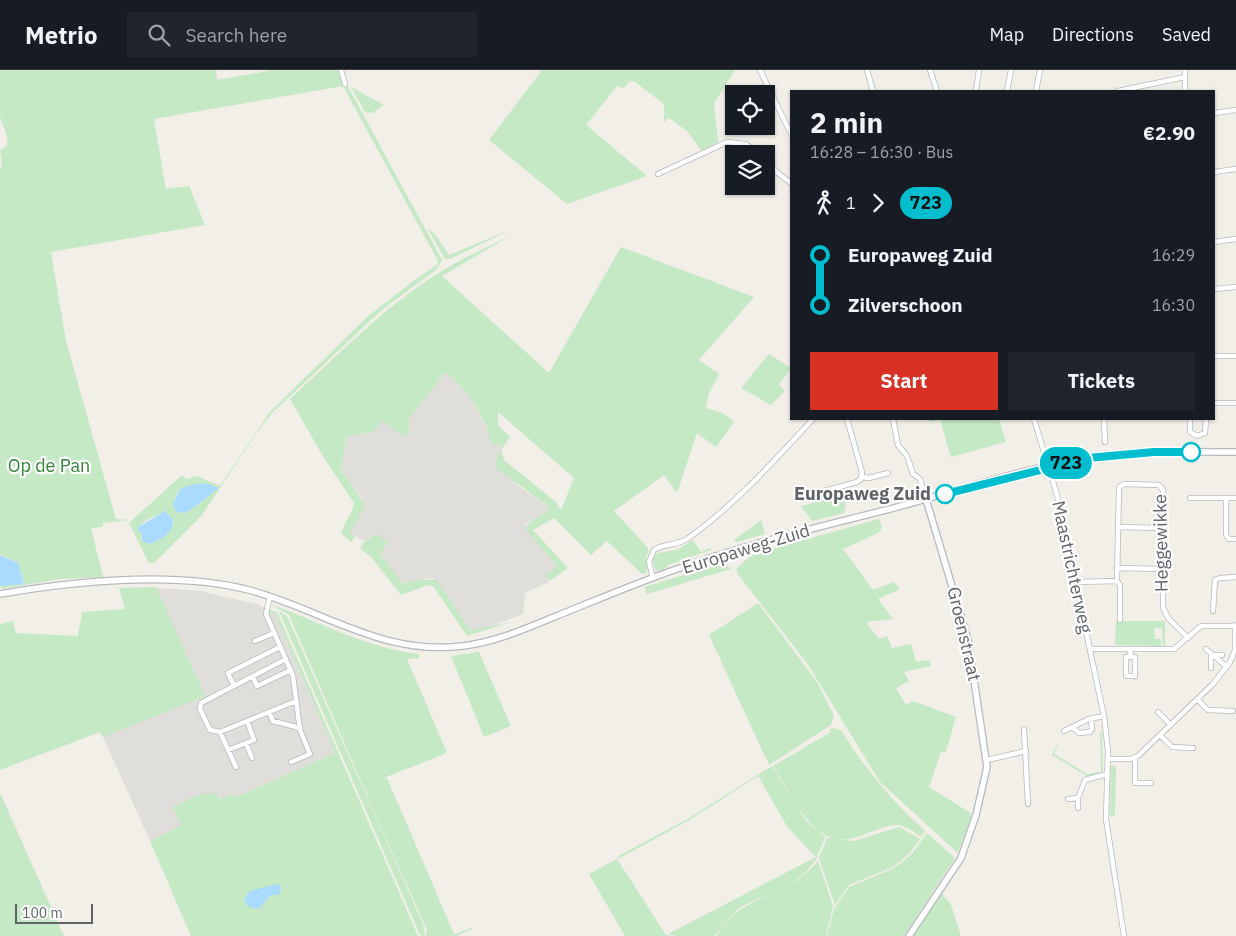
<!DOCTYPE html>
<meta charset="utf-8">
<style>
:root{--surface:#171b24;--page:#20242c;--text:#f1f3f6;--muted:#9ea1a6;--line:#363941;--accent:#d93025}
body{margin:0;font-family:"IBM Plex Sans",sans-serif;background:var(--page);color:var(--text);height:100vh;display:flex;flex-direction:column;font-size:19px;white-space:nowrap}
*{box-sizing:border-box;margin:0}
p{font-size:16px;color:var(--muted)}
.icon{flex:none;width:28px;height:28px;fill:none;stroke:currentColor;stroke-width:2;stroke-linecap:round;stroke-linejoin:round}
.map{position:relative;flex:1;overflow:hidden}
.drawer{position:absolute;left:790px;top:20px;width:425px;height:330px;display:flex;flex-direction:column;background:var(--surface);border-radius:0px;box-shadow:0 1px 4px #0004}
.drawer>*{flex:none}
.badge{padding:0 10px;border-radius:16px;font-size:18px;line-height:32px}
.tools{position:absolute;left:725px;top:15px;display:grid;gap:10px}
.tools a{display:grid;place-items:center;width:50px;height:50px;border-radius:0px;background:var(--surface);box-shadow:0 1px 4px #0004;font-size:25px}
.scale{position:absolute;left:15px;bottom:12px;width:78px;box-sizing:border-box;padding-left:5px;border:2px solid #5f6368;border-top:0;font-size:14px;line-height:18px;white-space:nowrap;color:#5f6368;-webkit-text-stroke:4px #fff;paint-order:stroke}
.map>.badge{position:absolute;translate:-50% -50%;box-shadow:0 0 0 2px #fff}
.legs{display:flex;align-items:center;gap:8px;height:55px;padding:0 20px;font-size:16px}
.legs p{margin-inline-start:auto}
.overview{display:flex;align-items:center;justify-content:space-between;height:85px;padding:0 20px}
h1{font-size:28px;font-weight:700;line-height:38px}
.primary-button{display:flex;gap:10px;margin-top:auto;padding:10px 20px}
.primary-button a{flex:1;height:58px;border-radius:0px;background:var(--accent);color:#fff;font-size:20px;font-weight:700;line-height:58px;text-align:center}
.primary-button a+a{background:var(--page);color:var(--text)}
ul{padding:0 20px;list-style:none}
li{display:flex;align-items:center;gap:18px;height:50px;font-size:19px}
li i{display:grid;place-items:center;width:8px;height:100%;margin:0 6px;background:currentColor}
li i::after{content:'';width:12px;height:12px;margin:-6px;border:4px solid;border-radius:50%;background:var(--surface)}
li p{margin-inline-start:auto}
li:first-child i{background:linear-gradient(#0000 50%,currentColor 0)}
li:last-child i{background:linear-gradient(currentColor 50%,#0000 0)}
header{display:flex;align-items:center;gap:30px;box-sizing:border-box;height:70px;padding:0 25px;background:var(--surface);border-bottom:1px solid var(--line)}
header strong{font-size:24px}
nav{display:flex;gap:28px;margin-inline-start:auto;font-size:18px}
.search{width:350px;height:45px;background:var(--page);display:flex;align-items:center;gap:12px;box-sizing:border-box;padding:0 18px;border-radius:0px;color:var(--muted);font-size:19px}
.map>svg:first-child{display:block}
.industrial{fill:#e0deda}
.green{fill:#c5e8c5;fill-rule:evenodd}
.water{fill:#aadaff}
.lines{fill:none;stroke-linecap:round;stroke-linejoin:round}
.minor-casing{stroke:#b5b8bc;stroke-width:6}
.tertiary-casing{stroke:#b5b8bc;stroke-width:8}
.minor{stroke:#fff;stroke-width:4.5}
.tertiary{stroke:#fff;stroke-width:5.5}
.line-1-casing{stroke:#fff;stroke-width:11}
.line-1{stroke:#00becd;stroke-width:8}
.stop-1-dot{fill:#fff;stroke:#00becd;stroke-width:2.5}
.labels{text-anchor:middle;stroke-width:4.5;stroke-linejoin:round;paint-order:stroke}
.park-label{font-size:18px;fill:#348238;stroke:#fff}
.stop-label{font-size:18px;font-weight:bold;fill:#5f6368;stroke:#fff;text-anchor:end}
.street-label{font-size:18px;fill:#5f6368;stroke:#fff}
</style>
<header>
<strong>Metrio</strong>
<div class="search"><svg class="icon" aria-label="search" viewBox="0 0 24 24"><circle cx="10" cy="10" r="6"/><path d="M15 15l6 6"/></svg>Search here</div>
<nav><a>Map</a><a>Directions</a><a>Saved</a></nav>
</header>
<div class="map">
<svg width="1236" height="866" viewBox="0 0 1236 866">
<rect width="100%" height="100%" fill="#f1efe8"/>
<path class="industrial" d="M445 302 471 327 488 361 500 374 501 380 495 390 518 416 547 436 549 439 546 443 528 452 525 456 557 496 546 506 549 512 525 523 523 544 489 557 470 560 433 508 402 513 388 496 372 466 365 471 350 464 362 429 341 399 347 365 373 362 383 351 410 362 408 351Z
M156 518 204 521 207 523 257 534 274 542 335 683 235 727 222 729 217 727 181 755 150 771 103 667 115 660Z"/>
<path class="green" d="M0 0H216L217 10 273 0H339L442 190 437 199 383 239 273 342 258 361 202 445 154 493H149L129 453 182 405 186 409 197 406 220 416 270 342 367 247 416 209 437 195 438 191 343 16 154 49 166 119 189 116 205 155 51 182 66 271 116 449 128 450 103 453V457L91 458 103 507 60 509 2 519 0 516 24 513 18 493 0 484V102L2 93 0 80 7 76C10 64 1 56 0 45 0 31 0 15 0 0ZM205 413 219 418 189 441 183 443 176 442 173 435 178 421 191 415ZM162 443 169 445 174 455 160 469 150 474 141 469 142 463 139 462 138 457 148 449Z
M542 0H735L714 33 718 72 702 81 687 61 669 48 664 52V34L635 12 630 11 624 18 617 16 586 55 647 106 567 134 489 70Z
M351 17 384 35 372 43 365 42Z
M514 158 450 189 444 188 442 184 428 159 434 163 449 185Z
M508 167 442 206 549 303 621 177 754 227 699 290 719 304 709 323 706 338 723 343 734 352 716 377 697 363 677 423 664 405 614 441 648 478 649 481 646 486 647 502 642 504 607 471 591 485 554 448 533 460 568 498 550 511 545 506 557 496 526 460C527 448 542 448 549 439L548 436 497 399 495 390 501 380 500 374 492 375C484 342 470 324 445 302L408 351 410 362 404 367 383 351 373 362 347 366 341 399 365 435 350 463 355 467 351 472 341 463C344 453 353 442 354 433L324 388 290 329C338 285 384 237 440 202 462 189 485 178 508 167ZM498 342 574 408 561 440 556 432 504 390 501 380 510 367 498 355Z
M769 284 791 298 779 315 785 321 771 335 741 318Z
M929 349H999L1006 372 951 387 940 350 930 352Z
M849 417 844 443 812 451 801 436 812 434 810 428Z
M879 449 882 458 878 463 843 479 873 520 894 512 900 519 878 529 893 549 866 552 879 569 887 566 892 578 911 574 916 592 929 590 931 596 904 602 909 611 896 618 906 635 913 631 956 647 946 682 941 681 929 717 972 744 958 783 880 712 809 596 737 503V498L749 487 761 482Z
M761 450 765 464 737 472 734 470Z
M377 464 387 471 381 485 402 513 417 510H437L470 560 511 552 467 566 433 516 428 515 401 525 372 488 360 478 365 471Z
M693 470 701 482 710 478 711 480 668 495 666 498 658 501 655 500 653 489 657 483 677 480Z
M730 491 726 495 731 499 647 524 644 517Z
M156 517 205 626 103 667 100 662 0 700V554L13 551 16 563 78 566 82 542 125 539 119 518Z
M758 533 817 612 834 646 831 655 769 695 709 565Z
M270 534C320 552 366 578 419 584V588L407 589 447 683 386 707 380 713 387 708 454 864 472 858 473 859 456 866H426L427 860 366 724 372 721 366 723 289 545Z
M268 539 277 542 418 866H191L150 771 181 755 173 737 200 724 216 723 219 729 234 724 236 727 335 683 281 558 274 542 269 544Z
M279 541 287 546 423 854 425 866 420 865Z
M1116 551H1165V576H1163L1162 558H1154L1155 569H1161V576L1115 575Z
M479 582 511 656 484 667 451 586Z
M833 658 841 660C865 699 892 731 925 761L921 767C915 763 906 755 897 755 869 756 845 786 814 757 797 741 786 716 773 696L831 662 829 659Z
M1100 661H1102L1103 703 1087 706 1052 685 1062 665 1054 684 1087 704 1101 702Z
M772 696 806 751 825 767 816 790 805 803 786 817 740 837 714 866H677L668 864 816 787 788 758 758 706 691 749 618 789 617 787 691 747Z
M1111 696H1116L1115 745 1110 747Z
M0 723 64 866H0Z
M899 757 920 769 910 783 893 797 849 815 835 835 819 788 827 768 854 771Z
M927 763 955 788 904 866H827L834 839 849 817 894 798 912 784Z
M617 789 666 865 671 866H625L589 804Z
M818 791 833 836 826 866H716C723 857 733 843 743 838 770 822 797 817 818 791Z
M942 823 951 835 961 866H912Z"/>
<path class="water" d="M205 413 219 418 189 441 182 443 176 442 173 434 180 419 191 415Z
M165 441 173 450C175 462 159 471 149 474L142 471V463L138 461V457Z
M0 485 18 493 24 514 0 516Z
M277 814 281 817 280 824 269 826 260 838C252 839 247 837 244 829L250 821Z"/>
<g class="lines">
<g class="minor-casing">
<path id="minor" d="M341 0 345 14
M760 0 791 64
M867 0 873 21
M930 0 937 21
M1185 0V21
M976 21 979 0
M1007 21 1011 0
M1036 21 1040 0
M1118 21 1185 7
M1214 43 1236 40
M766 91 779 104 791 113
M1214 102 1236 99
M658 104 727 72 746 74 759 84
M1214 172 1236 169
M1214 219 1236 217
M1214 286H1236
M1214 333H1236
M893 349 898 375 907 386 913 404 920 409 926 429
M1034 349 1057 425 1104 646 1108 681 1106 749 1124 866
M1104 349 1105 372
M1190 349V362L1197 366 1205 363 1206 349
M862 407 869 408 888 403
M806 426 857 412 861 409 862 402 847 349
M1190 428H1236
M1226 428V465L1229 469H1236
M1118 457 1163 458
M1118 498 1162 499
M653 508 649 492 654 480C664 473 676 476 687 469 734 436 774 391 813 349
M1075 512 1117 511
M270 526 266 544 293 606 300 660 310 684 291 692
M1213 541 1215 510 1220 508 1236 507
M1120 550V515L1117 511 1119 417 1124 414 1159 415 1163 420V537L1168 548 1188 568
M255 571 274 563
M1090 579H1174L1201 556H1236
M1130 579 1131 587H1135V606H1126V587H1131
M1206 579 1227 597
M286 589 201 633 200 639 210 660 220 662 296 631
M1211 598V585H1222
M253 607 257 616 291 600
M234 616 228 603 280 577
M1197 629 1208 640 1233 641
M269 642 273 651 300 658
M1158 642 1171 655
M1073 658 1079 663 1090 662 1092 659 1091 649
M1024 659 1028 734
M1064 661 1089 649 1104 646
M220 662 236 697
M1160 665 1172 677 1193 678
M246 673 252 688
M228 680 254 670 247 651
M1135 688V713H1151
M1108 689H1130L1138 686 1213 614 1230 592 1235 580V555
M987 690 1026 681
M1068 729 1078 728
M1078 738V728L1085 710 1107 704"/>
</g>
<g class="tertiary-casing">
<path id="tertiary" d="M0 524C75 511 175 501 249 520 323 540 382 586 463 576 495 572 525 559 554 547 594 531 634 514 674 500 745 475 817 457 890 439 956 421 1022 399 1089 388 1137 380 1187 382 1236 382
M909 866 961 788 976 745 987 697 968 570 926 429"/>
</g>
<use href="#minor" class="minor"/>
<use href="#tertiary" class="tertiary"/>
</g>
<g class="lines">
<g class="line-1-casing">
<path id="line-1" d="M945 424 1088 388 1154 382H1191"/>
</g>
<use href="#line-1" class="line-1"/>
</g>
<g class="stop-1-dot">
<circle cx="1191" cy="382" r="9"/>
<circle cx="945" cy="424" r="9"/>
</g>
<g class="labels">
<g class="park-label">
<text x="49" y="402">Op de Pan</text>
</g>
<g class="stop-label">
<text x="931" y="430">Europaweg Zuid</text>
</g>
<g class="street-label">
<text transform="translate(1161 473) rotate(-91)" y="6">Heggewikke</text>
<text transform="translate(746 479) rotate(-17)" y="6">Europaweg-Zuid</text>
<text transform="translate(1072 497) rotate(78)" y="6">Maastrichterweg</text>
<text transform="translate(964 564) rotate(77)" y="6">Groenstraat</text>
</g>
</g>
</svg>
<div class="tools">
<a><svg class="icon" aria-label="locate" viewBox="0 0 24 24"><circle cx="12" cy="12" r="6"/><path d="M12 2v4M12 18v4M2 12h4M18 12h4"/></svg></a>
<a><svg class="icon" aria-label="layers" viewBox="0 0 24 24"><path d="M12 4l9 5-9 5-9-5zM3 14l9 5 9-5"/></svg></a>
</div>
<div class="scale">100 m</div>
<b class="badge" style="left:1066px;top:393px;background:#00becd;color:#111">723</b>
<section class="drawer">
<div class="overview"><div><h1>2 min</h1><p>16:28 – 16:30 · Bus</p></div><b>€2.90</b></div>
<div class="legs"><svg class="icon" aria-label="walk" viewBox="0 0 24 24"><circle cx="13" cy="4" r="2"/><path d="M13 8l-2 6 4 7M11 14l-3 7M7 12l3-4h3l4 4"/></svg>1<svg class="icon" aria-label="forward" viewBox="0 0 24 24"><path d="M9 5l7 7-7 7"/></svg><b class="badge" style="background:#00becd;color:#111">723</b></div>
<ul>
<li><i style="color:#00becd"></i><b>Europaweg Zuid</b><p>16:29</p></li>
<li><i style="color:#00becd"></i><b>Zilverschoon</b><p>16:30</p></li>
</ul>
<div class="primary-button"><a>Start</a><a>Tickets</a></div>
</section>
</div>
